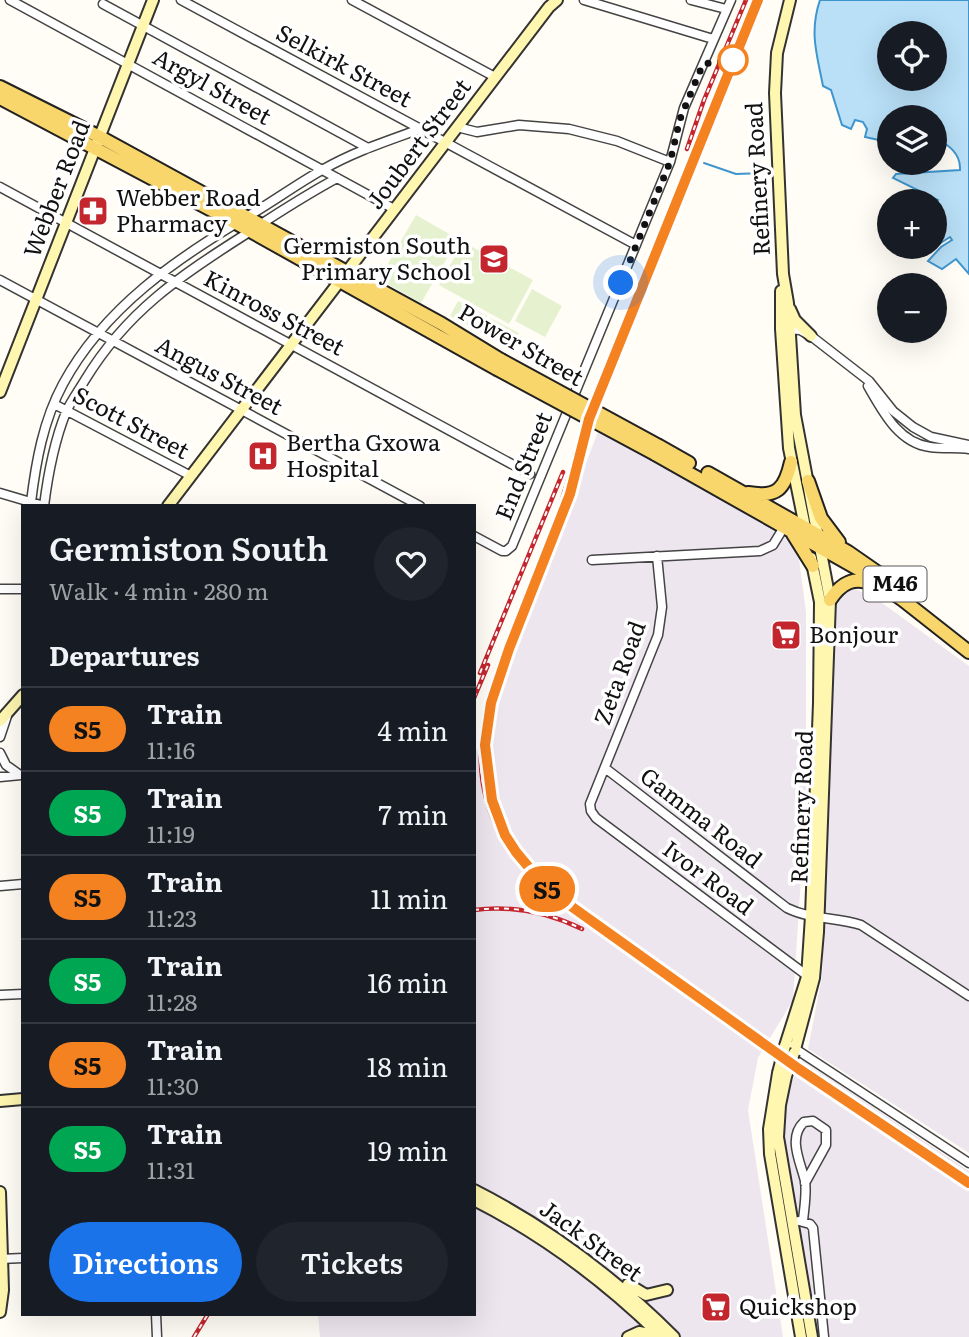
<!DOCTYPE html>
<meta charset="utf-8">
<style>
:root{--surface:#171b24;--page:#20242c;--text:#f1f3f6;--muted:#9ea1a6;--line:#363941;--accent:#1a73e8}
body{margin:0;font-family:Literata,serif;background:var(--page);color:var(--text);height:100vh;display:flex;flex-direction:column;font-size:26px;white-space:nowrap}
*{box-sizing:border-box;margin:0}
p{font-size:23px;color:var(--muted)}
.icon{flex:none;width:38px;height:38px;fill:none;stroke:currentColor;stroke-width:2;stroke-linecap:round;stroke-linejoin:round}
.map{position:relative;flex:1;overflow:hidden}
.side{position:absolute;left:21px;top:504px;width:455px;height:812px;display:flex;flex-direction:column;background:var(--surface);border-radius:0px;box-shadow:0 7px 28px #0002}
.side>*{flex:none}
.badge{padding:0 14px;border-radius:23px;font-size:24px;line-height:46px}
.fabs{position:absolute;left:877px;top:21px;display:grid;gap:14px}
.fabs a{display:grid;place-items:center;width:70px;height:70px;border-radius:50%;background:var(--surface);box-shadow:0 7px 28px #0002;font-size:35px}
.you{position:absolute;width:35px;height:35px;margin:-18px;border:5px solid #fff;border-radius:50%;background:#1a73e8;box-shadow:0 0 0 10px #1a73e833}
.map>.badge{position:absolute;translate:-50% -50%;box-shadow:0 0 0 4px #fff}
h2{padding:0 28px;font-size:26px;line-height:63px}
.round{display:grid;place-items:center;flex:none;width:74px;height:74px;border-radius:37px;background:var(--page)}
.overview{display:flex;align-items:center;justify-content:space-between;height:119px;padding:0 28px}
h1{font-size:33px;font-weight:600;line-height:52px}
.primary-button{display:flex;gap:14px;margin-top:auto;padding:14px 28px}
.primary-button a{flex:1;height:80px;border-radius:42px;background:var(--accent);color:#fff;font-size:28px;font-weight:600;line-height:80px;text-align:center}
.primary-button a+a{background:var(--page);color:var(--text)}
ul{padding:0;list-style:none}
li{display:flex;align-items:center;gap:21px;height:84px;padding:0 28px;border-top:2px solid var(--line)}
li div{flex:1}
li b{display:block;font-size:26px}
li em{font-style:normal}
li .badge{min-width:77px;font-weight:700;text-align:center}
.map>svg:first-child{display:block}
.industrial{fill:#eee6ef}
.pitch{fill:#e6f2cf}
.water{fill:#b9e0f7;stroke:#3f96cf;stroke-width:2;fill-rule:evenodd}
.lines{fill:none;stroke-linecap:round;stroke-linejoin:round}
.stream{stroke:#3f96cf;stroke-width:2}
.street-casing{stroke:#444;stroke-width:11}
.secondary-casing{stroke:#333;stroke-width:14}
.primary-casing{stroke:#222;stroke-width:16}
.street{stroke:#fff;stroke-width:8}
.secondary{stroke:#fff6b0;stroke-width:10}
.primary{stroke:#f9d66b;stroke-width:12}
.rail-casing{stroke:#c4262e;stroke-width:4.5}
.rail{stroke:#fff;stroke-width:2;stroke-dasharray:5;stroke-linecap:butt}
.secondary-bridge-casing{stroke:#333;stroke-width:14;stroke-linecap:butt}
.primary-bridge-casing{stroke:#222;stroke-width:16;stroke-linecap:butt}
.secondary-bridge{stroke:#fff6b0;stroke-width:10}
.primary-bridge{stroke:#f9d66b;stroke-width:12}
.line-casing{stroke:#fff;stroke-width:16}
.line{stroke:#f58220;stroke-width:10}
.walk{stroke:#111;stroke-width:7;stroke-dasharray:0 12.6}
.stop-dot{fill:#fff;stroke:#f58220;stroke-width:3.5}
.labels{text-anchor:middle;stroke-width:7;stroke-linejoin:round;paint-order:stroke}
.shield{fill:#fff;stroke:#585858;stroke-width:2}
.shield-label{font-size:21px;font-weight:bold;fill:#111}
.street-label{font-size:23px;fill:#111;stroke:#fff}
.poi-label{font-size:23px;fill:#111;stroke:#fff;text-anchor:start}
</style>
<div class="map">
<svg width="969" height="1337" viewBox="0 0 969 1337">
<rect width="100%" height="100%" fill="#fffdf5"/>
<path class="industrial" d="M599 429 796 537 806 612V802L793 1000 758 1058 748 1110 783 1337H320L318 1314H474V757Z
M853 588 878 600 969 666V1153L808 1049 822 976 829 804 830 619 834 600 842 592Z
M802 1060 969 1171V1337H815L803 1252 780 1143 788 1089Z"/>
<path class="pitch" d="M416 215 458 239 421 303 379 279Z
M463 242 533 280 509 324 439 285Z
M532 289 562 306 545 337 515 321Z
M458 301 487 316 480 331 450 316Z
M490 318 519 333 511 348 482 333Z"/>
<path class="water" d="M820 0H969V274L956 259 942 269 928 261 941 247 952 240 950 237 939 244 935 240V204L938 200 893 178 896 174 960 170C961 153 948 145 935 137L934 117H889V127H886L879 140 865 137 867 129 863 122 855 120 851 129 842 125 831 90 823 86C817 55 809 32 820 0ZM889 33H934V79H889Z"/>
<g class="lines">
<path class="stream" d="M704 163 736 174 766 173"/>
<g class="street-casing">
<path id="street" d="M10 0 394 209
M181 0 636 245
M352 0 495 77
M584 0 713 39
M691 0 726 9
M103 4 368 148
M457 127 477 132 519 125 569 129 617 141 670 162
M0 187 530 474
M0 280 420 506
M785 329 800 330 811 336 869 381 893 411 913 427 931 437 969 445
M868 386C882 410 898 443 930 447 943 449 956 447 969 449
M54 404 191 476
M0 493 44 506
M31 502C36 462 43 421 63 384 104 308 177 258 250 215 274 201 297 184 322 170 353 152 387 141 420 129
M44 506C48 474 54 442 66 412 71 401 79 390 85 380 127 311 180 276 246 234 276 214 306 195 337 178
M474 536 502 551H506L512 546 670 162 684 108 731 0
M657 556 662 607 658 635 590 804 591 811 596 818 809 977
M592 560 760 551 773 545 784 527
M0 589H23
M0 737 7 716
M0 753 6 765 20 775
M605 768 787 908C811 920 837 917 861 925L969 996
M0 777 21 775
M0 886 23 884
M0 995 23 994
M791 1046 969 1163
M799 1221 810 1224 813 1228 824 1337
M803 1221C804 1209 807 1193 805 1181 801 1163 787 1138 804 1122L813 1121 826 1130V1145L805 1183
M0 1259 23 1258
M156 1314 157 1337"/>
</g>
<g class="secondary-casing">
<path id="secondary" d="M790 0 777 53 775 93 783 274 788 303 795 415 830 600 818 932 814 978 794 1053
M781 291V329L789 448 806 532
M790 309 795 320 811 336
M0 392 153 0
M168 506 549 7 557 0
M0 721 23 695
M785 1046 807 977 811 916 819 703 820 602 811 558
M778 1073 769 1129 770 1154 801 1337
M786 1076 780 1105 778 1137 812 1337
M0 1101 23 1099
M474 1190C549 1228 615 1278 674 1337
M0 1192 3 1290 0 1312
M474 1200C543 1235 607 1283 662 1337
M628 1284 646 1295 667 1290
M628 1337 639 1332 659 1336"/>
</g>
<g class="primary-casing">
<path id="primary" d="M0 87 100 137 442 324 501 360
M0 98 236 223 497 369
M659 446 689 463
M655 454 860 570 903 600 969 652
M708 473 848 552 897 586
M808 481 821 518 839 542
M748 493C777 498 785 489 791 462
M793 534 813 566
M830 600C841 583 855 575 874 585"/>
</g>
<use href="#street" class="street"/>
<use href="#secondary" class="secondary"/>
<use href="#primary" class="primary"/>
<g class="rail-casing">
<path id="rail" d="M687 149 704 100 746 0
M586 416C574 461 562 505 544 548 489 686 425 796 566 909L807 1080 969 1187
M587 425 758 0
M480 673 563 472
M474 698 488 665
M474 910C513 905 547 912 582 929
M194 1337 208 1314"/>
</g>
<use href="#rail" class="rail"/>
<g class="secondary-bridge-casing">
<path id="secondary-bridge" d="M778 1073 785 1046
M786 1076 794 1053"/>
</g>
<g class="primary-bridge-casing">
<path id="primary-bridge" d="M501 360 659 446
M497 369 655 454"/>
</g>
<use href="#secondary-bridge" class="secondary-bridge"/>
<use href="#primary-bridge" class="primary-bridge"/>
</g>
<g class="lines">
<g class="line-casing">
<path id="line" d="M758 0 589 419 570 494 509 649 491 703 485 745 492 800 505 835 516 852 547 889 799 1069 969 1183"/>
</g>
<use href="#line" class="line"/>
<path class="walk" d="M621 283 670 162 680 119 703 64 733 60"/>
</g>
<defs>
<g id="pharmacy-square" transform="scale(1.575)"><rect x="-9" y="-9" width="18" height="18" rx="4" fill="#c4262e" stroke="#fff"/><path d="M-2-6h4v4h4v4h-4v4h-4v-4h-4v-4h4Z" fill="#fff"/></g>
<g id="school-square" transform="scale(1.575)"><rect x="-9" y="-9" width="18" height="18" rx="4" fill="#c4262e" stroke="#fff"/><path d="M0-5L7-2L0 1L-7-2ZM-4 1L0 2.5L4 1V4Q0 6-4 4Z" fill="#fff"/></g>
<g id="hospital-square" transform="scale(1.575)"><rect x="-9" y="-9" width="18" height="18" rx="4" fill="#c4262e" stroke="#fff"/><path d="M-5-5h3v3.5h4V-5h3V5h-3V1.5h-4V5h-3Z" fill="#fff"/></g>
<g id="supermarket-square" transform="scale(1.575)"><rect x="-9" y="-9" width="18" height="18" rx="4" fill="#c4262e" stroke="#fff"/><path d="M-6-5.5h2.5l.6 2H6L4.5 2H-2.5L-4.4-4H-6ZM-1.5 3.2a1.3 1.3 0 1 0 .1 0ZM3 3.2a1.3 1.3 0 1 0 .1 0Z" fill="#fff"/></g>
</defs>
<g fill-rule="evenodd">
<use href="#pharmacy-square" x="93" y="211"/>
<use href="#school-square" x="494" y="259"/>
<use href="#hospital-square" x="263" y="456"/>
<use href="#supermarket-square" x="786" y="635"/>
<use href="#supermarket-square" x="716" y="1307"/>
</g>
<circle class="stop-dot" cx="733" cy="60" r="14"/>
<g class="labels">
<rect class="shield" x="863.5" y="566.5" width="63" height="35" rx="5"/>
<g class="shield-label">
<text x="895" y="591">M46</text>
</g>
<g class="street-label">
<text transform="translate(344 66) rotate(28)" y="8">Selkirk Street</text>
<text transform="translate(212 87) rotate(29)" y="8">Argyl Street</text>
<text transform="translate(419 144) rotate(-53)" y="8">Joubert Street</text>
<text transform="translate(758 179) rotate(-93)" y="8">Refinery Road</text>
<text transform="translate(57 189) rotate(-69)" y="8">Webber Road</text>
<text transform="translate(274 313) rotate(28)" y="8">Kinross Street</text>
<text transform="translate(521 345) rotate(30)" y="8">Power Street</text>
<text transform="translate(219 376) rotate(28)" y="8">Angus Street</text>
<text transform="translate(131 423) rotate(28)" y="8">Scott Street</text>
<text transform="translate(524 466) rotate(-68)" y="8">End Street</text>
<text transform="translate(620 673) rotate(-70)" y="8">Zeta Road</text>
<text transform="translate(802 807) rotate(-88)" y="8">Refinery Road</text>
<text transform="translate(701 818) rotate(38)" y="8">Gamma Road</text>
<text transform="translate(708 878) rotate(37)" y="8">Ivor Road</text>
<text transform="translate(591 1241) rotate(36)" y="8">Jack Street</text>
</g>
<g class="poi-label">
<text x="116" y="206">Webber Road<tspan x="116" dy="26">Pharmacy</tspan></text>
<text x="471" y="254" text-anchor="end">Germiston South<tspan x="471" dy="26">Primary School</tspan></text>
<text x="286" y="451">Bertha Gxowa<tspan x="286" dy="26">Hospital</tspan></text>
<text x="809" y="643">Bonjour</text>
<text x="739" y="1315">Quickshop</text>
</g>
</g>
</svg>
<div class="fabs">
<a><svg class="icon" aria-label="locate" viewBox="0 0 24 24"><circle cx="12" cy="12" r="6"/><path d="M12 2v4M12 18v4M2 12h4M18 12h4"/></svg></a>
<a><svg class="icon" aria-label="layers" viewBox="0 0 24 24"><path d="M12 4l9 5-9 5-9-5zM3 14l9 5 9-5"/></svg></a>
<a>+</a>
<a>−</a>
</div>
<div class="you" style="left:621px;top:283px"></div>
<b class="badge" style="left:547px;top:889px;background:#f58220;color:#111">S5</b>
<section class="side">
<div class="overview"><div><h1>Germiston South</h1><p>Walk · 4 min · 280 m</p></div><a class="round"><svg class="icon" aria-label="heart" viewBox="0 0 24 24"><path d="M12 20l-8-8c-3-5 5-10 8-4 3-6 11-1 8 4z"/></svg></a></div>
<h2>Departures</h2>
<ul>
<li><span class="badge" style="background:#f58220;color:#111">S5</span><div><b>Train</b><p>11:16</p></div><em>4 min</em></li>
<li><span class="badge" style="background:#00a651;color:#fff">S5</span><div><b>Train</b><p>11:19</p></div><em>7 min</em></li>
<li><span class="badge" style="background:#f58220;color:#111">S5</span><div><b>Train</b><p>11:23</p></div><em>11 min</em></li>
<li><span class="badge" style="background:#00a651;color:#fff">S5</span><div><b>Train</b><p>11:28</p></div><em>16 min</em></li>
<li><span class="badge" style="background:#f58220;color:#111">S5</span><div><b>Train</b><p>11:30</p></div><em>18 min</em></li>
<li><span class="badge" style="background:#00a651;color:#fff">S5</span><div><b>Train</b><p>11:31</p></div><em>19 min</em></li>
</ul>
<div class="primary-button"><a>Directions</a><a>Tickets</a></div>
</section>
</div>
